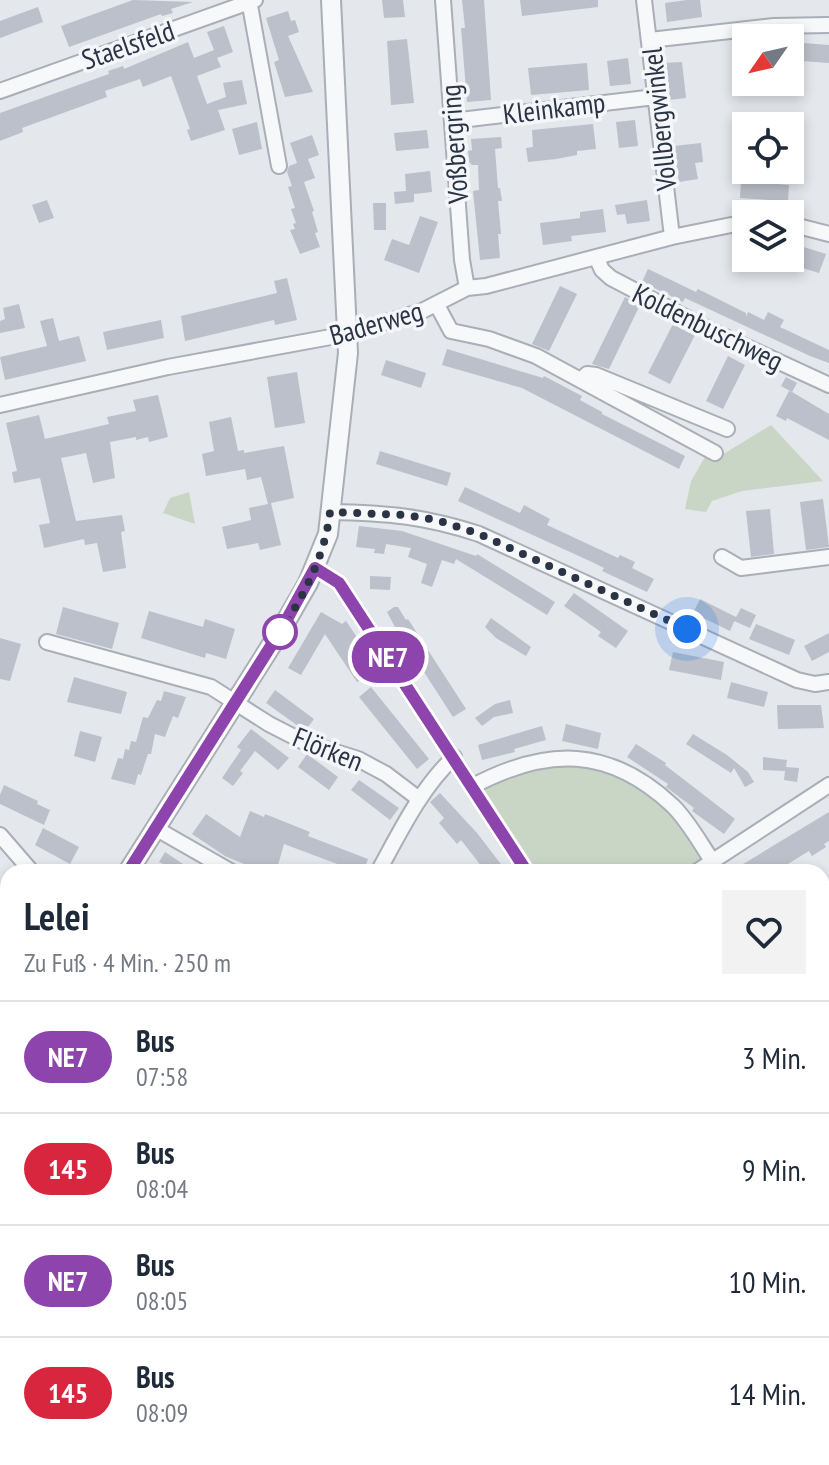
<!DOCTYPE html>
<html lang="de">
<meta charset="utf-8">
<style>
:root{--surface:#fff;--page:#f2f2f3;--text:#1f2937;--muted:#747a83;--line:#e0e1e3}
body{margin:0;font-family:"PT Sans Narrow",sans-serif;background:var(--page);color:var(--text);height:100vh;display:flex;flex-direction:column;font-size:30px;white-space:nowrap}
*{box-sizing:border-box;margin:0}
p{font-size:26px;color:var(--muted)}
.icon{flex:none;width:44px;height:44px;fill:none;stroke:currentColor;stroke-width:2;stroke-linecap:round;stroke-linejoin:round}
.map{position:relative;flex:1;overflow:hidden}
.panel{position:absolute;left:0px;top:864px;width:830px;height:602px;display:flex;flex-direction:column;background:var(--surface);border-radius:24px 24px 0 0;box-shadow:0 4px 12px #0003}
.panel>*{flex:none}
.badge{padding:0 16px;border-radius:26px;font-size:28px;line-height:52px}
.needle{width:52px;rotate:236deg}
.tools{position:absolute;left:732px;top:24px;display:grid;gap:16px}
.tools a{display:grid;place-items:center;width:72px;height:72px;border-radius:0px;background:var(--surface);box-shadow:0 4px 12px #0003;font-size:40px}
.you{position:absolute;width:40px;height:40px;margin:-20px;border:6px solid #fff;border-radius:50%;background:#1a73e8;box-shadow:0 0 0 12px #1a73e833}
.map>.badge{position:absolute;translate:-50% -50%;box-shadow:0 0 0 4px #fff}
.round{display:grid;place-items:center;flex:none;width:84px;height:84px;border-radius:0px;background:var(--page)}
.overview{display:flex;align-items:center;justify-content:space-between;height:136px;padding:0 24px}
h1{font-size:38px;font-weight:700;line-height:60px}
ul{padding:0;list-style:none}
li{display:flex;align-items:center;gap:24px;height:112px;padding:0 24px;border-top:2px solid var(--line)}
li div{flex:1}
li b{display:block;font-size:30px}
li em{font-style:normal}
li .badge{min-width:88px;font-weight:700;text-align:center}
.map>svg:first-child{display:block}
.green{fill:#c9d6c5}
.building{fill:#bbc0ca}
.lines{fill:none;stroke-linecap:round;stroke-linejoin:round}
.minor-casing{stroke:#a9aeb7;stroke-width:18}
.tertiary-casing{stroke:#a9aeb7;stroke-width:22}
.minor{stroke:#f7f8fa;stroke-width:14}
.tertiary{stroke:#f7f8fa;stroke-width:18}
.line-casing{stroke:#fff;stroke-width:18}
.line{stroke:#8e44ad;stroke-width:12}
.walk{stroke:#2b3445;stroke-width:8;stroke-dasharray:0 14.4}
.stop-dot{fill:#fff;stroke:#8e44ad;stroke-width:4}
.labels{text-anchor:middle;stroke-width:7;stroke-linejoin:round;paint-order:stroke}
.street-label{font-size:28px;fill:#2b3445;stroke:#f4f6f9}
</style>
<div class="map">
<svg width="829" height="1465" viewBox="0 0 829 1465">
<rect width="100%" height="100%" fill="#e4e7ec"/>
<path class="green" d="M771 425 823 481 742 491 712 501 706 512 685 509 691 481 705 457 712 461Z
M189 492 195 524 163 513 170 498Z
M594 762 674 807 713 862 696 872H527L473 787 507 770Z"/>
<path class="building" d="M133 0 193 2 171 9 173 13 162 16 161 14 69 47 61 26Z
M382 0H403L405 17 384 18Z
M462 0H484L491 100 467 102 461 28H465Z
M520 0H598V7L522 16Z
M687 0H700L702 17 667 22 665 3Z
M38 7 43 22 0 38V21Z
M288 11 291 21 295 20 299 32 288 36 313 92 285 97 274 62 279 60 266 18Z
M224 26 233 52 217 58 221 67 197 76 207 104 226 97 223 83 242 80 247 104 218 110 225 130 191 141 187 130 190 129 171 76 143 87 140 79 105 91 107 97 22 128 23 132 0 141V113L109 74 108 71 123 66 124 69 188 42 194 58 214 50 207 32Z
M407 39 414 103 391 105 387 41Z
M803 43 829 45V63L802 61Z
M746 49V67L734 69 732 51Z
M628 58 631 84 610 86 607 61Z
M682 62 686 98 668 100 664 63Z
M587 63 589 90 531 95 528 68Z
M635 120 638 146 619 148 616 122Z
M257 122 262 149 239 155 232 129Z
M593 124 596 149 577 151V155L556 159 528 162 526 148 533 147 532 130Z
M427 130 429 148 396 151 394 133Z
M312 135 319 155 308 159 315 178 304 182 314 211 312 212 318 232 315 233 320 247 300 254 290 230 295 229 293 224 296 223 291 209 295 208 288 187 292 186 287 172 289 166 297 163 290 143Z
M501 137 502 148 495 149 498 188H500L502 201H498L501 234H498L500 258 480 260 473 191 479 190 478 165H472L469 162 468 151 472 150 471 139Z
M701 143 703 162 695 163 698 179 679 182 674 146Z
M430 171 432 192 414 194V202L395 204 394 192 406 191 405 174Z
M741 181 789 185 788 201 740 198Z
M47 200 54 218 39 223 32 205Z
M647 200 650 221 627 224 625 214 617 215 615 205Z
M373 203H386V230H374Z
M603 209 606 232 571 236 572 241 543 245 540 223 580 218V212Z
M420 216 438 222 419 273 384 260 392 239 409 245Z
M797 245 826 254 819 273 793 265 791 271 759 260 790 258V247L796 249Z
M648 269 696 292 698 289 746 313V317L748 312 764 320 768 312 784 320 780 327 829 350V363L810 356 685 298 683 302 642 282Z
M287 278 297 320 275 325 274 320 185 341 181 316 277 293 274 281Z
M560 286 577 294 549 351 532 344Z
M625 297 640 305 609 369 592 364Z
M19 304 25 328 0 333V321L5 319 3 308Z
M53 318 59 341 79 336 86 361 5 380 0 357 47 346 40 321Z
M161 320 164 338 107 350 103 332Z
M673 324 695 335 670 384 648 373Z
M447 349 543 378 544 376 582 396 580 400 602 412V414L685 456 679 469 522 388 442 365Z
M728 356 745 365 723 409 706 401Z
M386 360 426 373 421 388 381 375Z
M297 372 305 423 275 428 267 377Z
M786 377 797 383 792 392 829 414V440L787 418 786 421 776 416 789 391 792 392 781 386Z
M158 395 168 437 149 442 148 437 136 440V437L110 442 115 478 93 483 86 453 61 458 76 521 122 515 125 531 121 532 126 568 103 572 97 543 85 545 84 539 44 548 39 525 50 523 40 478 14 483 12 472 17 471 6 423 39 415 45 439 109 424 107 417 136 411 133 400Z
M231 417 238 451 244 450V453L284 446 294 498 271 503 281 545 260 550 258 543 227 549 222 527 251 520 249 508 268 504 261 477 247 480 245 469 206 476 202 454 214 451 209 422Z
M380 451 451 473 447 486 376 464Z
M465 487 520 513 524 505 550 519 547 525 618 558 620 555 635 562 632 568 654 579 647 592 602 571 604 568 592 562 458 501Z
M823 499 829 547 806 550 800 502Z
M770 509 774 554 751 557 746 511Z
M359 526 402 531 476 556 477 554 555 602 547 615 456 559 454 564 442 560 432 587 421 583 427 564 408 557 411 548 386 544 384 554 374 553 375 549 356 547Z
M370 576 391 577 390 590 370 589Z
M574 593 628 631 616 648 598 636 601 632 564 606Z
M700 599 736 617 730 631 693 613Z
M63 607 119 623 112 649 56 634Z
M394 607H398L406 620 408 619 466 709 453 717 395 627 387 612Z
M741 608 756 615 750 628 734 621Z
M149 611 203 627 205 619 235 629 226 659 206 653 205 658 141 638Z
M321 612 342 624 346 621 378 668 357 682 325 634 301 675 288 668Z
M491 618 531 647 526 656 496 638 485 627Z
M756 624 795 640 789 655 749 639Z
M829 633V652L812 661 804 646Z
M0 638 21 644 10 681 0 679Z
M673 652 724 662 721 680 669 670Z
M74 677 127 692 121 714 67 702Z
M731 682 768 692 764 707 727 698Z
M371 687 429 759 417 769 359 697Z
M275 690 314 719 305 731 266 703Z
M164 691 186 697 178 718 173 716 165 737 155 734 151 754H148L141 775 138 774 135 785 111 779 118 758 123 759 125 749 129 750 131 741 136 742 143 717 148 718 157 700 161 701Z
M510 700 513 713 494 717 482 726 475 718 495 704Z
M777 705H821L824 728 778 729Z
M566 724 601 733 598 749 562 741Z
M542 726 546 740 514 749 515 752 482 760 478 745Z
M251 729 289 758 278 770 255 751 240 771 243 773 233 786 222 778 241 750 237 747Z
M80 731 102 737 95 762 74 756Z
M693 734 727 755 748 772 754 782 745 787 734 768 731 773 686 744Z
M636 744 666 763 665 765 735 819 724 834 692 811 694 808 666 787 668 784 627 757Z
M307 754 338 777 329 790 298 767Z
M763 757 787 760 786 767 799 768 797 782 784 780 785 771 763 770Z
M359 780 399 808 390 820 351 790Z
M4 785 38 801 37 804 50 810 44 825 0 804V795Z
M440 793 477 833 507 872H486L461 840 457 844 439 823 444 818 430 802Z
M250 811 264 817 265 814 310 832 308 836 368 859 363 872H346L348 868 284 844 276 872H263L225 856 192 834 206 814 240 837Z
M829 812V841L824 844 826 847 812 856 809 851 775 872H730Z
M43 828 79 847 70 864 35 845Z
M165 852 195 872H163L167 866 159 862Z"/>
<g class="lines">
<g class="minor-casing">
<path id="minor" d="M249 0 279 166
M443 0 462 260 467 288
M644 0 672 237
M650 40 774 26 829 25
M0 91 255 0
M452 121 655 97
M790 224 829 234
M596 257 602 270 611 278 710 330 829 385
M437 305 451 331 489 339 536 356 715 453
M581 380 587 374 596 375 727 429
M0 405 168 367 347 334 422 311 467 288 486 286 672 237 746 222
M330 512C387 513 424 516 479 534L797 680 815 684 829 682
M722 557 741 568 829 557
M315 568 339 583 527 872
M47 642 211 687 269 724 304 742 358 759 386 774 419 799
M473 786C547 747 609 746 673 806 689 822 700 843 713 862
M155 828 232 872
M0 835 32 872
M378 872C400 832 421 788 454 757
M696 872 829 785
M822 1145 829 1137
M822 1203 829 1204
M0 1313 8 1312
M563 1458 564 1465
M812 1458 814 1465
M101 1465 109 1458
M264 1465V1458
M391 1465V1458
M711 1465 712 1458"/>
</g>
<g class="tertiary-casing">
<path id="tertiary" d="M128 872 281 630 308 583 328 534 348 353 331 0
M0 1055 8 1044"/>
</g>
<use href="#minor" class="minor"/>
<use href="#tertiary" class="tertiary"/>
</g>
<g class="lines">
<g class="line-casing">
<path id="line" d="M128 872 281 630 315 568 339 583 527 872"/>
</g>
<use href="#line" class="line"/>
<path class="walk" d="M280 632C304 595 325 556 330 512L405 515 437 520 479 534 687 629"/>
</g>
<circle class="stop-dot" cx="280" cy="632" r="16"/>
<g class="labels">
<g class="street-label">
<text transform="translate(128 45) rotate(-19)" y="10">Staelsfeld</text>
<text transform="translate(554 108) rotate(-7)" y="10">Kleinkamp</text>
<text transform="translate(659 119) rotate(-96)" y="10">Vollbergwinkel</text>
<text transform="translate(454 144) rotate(-94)" y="10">Voßbergring</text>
<text transform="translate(376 323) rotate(-16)" y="10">Baderweg</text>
<text transform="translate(708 327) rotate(26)" y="10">Koldenbuschweg</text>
<text transform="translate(328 749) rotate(22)" y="10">Flörken</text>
</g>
</g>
</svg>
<div class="tools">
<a><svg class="needle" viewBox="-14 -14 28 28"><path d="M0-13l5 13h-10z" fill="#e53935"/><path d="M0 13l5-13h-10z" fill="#747a83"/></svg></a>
<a><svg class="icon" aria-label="locate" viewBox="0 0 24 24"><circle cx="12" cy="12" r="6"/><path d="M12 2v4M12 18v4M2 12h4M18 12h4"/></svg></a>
<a><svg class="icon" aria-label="layers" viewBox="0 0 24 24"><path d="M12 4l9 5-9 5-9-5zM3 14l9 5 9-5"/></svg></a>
</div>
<div class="you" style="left:687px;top:629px"></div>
<b class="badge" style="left:388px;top:657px;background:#8e44ad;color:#fff">NE7</b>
<section class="panel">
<div class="overview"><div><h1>Lelei</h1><p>Zu Fuß · 4 Min. · 250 m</p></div><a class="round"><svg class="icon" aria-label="heart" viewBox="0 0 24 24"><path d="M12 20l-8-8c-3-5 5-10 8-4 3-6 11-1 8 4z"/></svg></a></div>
<ul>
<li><span class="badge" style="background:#8e44ad;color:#fff">NE7</span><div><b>Bus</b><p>07:58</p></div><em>3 Min.</em></li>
<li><span class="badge" style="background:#d7263d;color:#fff">145</span><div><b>Bus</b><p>08:04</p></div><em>9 Min.</em></li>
<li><span class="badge" style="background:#8e44ad;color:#fff">NE7</span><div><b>Bus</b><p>08:05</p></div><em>10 Min.</em></li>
<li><span class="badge" style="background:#d7263d;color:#fff">145</span><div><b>Bus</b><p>08:09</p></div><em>14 Min.</em></li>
</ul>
</section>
</div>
